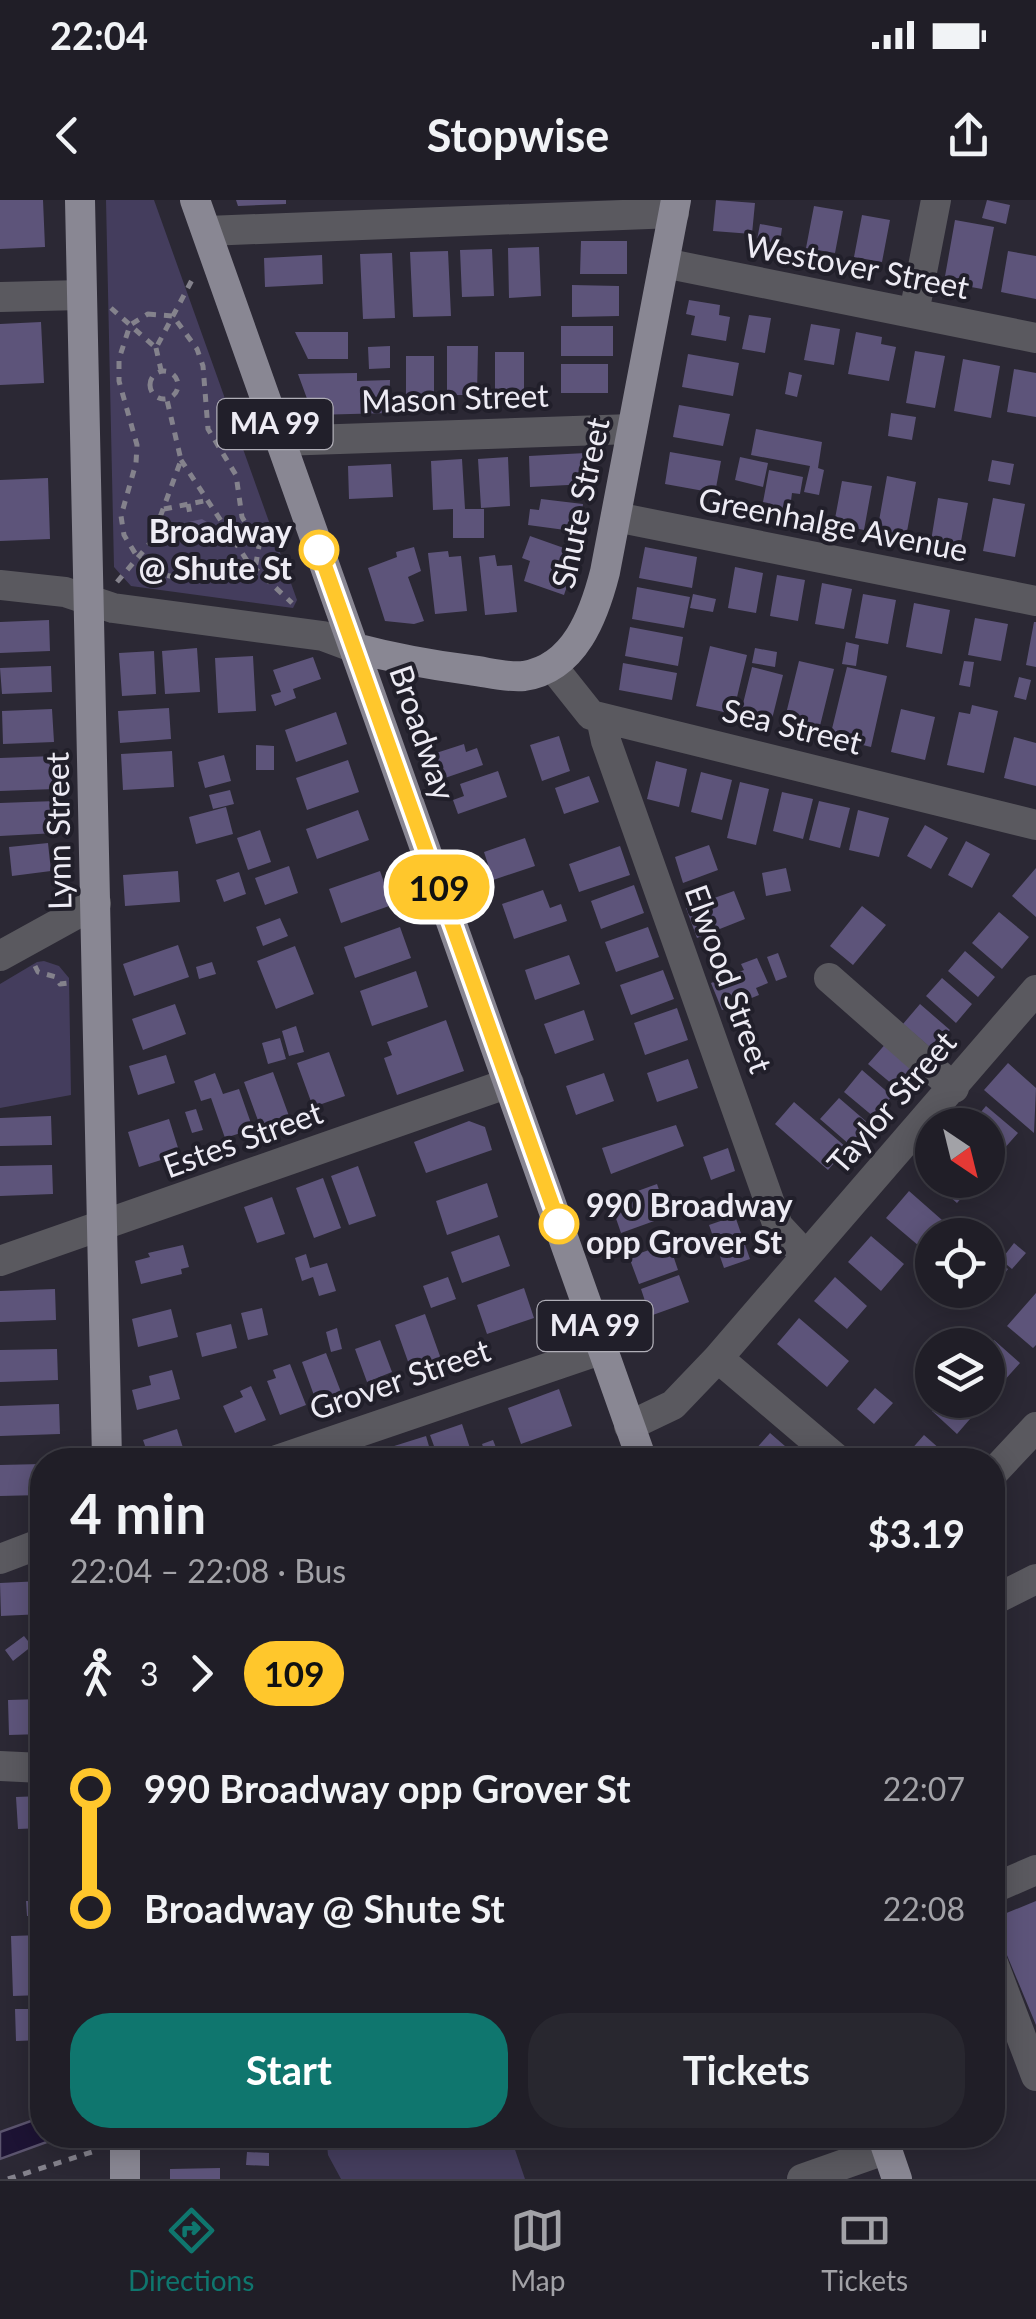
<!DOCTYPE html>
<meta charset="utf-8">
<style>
:root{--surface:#201e27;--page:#28272f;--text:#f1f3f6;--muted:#a2a2a7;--line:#3d3c44;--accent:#0f766e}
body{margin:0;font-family:Lato,sans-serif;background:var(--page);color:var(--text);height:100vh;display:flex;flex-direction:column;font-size:38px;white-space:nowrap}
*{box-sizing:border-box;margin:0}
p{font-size:32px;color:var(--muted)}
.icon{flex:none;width:55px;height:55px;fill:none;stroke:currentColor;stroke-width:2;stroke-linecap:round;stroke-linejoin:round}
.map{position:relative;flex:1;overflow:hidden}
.panel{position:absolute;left:30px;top:1248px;width:975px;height:700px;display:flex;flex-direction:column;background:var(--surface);border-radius:40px;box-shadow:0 5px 25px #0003,0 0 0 2px var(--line)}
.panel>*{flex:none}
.badge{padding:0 20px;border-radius:32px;font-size:35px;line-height:65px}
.needle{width:65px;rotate:145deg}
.tools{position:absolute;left:915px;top:908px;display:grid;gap:20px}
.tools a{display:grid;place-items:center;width:90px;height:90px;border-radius:50%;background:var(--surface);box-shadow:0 5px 25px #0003,0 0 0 2px var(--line);font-size:50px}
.map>.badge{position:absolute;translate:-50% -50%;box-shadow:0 0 0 5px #fff}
.legs{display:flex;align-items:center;gap:15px;height:110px;padding:0 40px;font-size:32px}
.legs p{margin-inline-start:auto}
.summary{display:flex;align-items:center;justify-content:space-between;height:170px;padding:0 40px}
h1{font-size:55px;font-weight:700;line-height:75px}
.action{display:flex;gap:20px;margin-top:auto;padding:20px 40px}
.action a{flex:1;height:115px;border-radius:40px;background:var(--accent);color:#fff;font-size:40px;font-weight:700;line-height:115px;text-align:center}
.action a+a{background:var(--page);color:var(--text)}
ul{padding:0 40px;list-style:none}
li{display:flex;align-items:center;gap:35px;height:120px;font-size:38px}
li i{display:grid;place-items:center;width:15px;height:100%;margin:0 12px;background:currentColor}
li i::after{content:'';width:25px;height:25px;margin:-12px;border:8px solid;border-radius:50%;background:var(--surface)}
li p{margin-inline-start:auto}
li:first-child i{background:linear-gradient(#0000 50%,currentColor 0)}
li:last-child i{background:linear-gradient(currentColor 50%,#0000 0)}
.status{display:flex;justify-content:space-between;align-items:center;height:70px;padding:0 50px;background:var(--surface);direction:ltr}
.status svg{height:28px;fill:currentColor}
header{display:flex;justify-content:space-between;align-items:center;height:130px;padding:0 40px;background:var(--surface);font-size:45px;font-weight:700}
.menu{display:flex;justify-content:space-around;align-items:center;height:140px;border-top:2px solid var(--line);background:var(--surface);font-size:28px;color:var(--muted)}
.menu a{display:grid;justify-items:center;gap:5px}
.menu .active{color:var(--accent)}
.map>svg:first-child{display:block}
.green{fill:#443d5d}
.water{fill:#1d1334;stroke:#5b546e;stroke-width:2.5}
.building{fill:#5d547a}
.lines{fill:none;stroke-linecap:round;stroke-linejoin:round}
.path{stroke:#84828c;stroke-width:5;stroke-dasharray:8 8;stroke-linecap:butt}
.minor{stroke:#5a595f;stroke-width:30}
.major{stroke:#898793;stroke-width:30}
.line-1-casing{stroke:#fff;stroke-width:22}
.line-1{stroke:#ffc72c;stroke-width:15}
.stop-1-dot{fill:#fff;stroke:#ffc72c;stroke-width:5}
.labels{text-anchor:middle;stroke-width:8;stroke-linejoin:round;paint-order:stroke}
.shield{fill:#211f2a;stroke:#b0aeb7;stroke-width:2.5}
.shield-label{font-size:30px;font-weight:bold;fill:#edebf4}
.street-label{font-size:32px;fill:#edebf4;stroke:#211f2a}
.stop-label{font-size:32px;font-weight:bold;fill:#edebf4;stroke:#211f2a;text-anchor:end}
</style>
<div class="status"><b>22:04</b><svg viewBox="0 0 49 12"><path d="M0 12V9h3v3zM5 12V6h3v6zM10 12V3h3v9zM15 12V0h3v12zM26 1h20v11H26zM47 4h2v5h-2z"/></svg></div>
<header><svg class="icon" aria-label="back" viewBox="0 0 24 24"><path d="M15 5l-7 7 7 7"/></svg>Stopwise<svg class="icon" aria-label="share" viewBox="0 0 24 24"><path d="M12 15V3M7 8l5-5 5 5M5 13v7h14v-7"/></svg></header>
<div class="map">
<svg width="1036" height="1979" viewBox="0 0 1036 1979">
<rect width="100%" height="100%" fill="#2b2834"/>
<path class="green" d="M106 0H154L292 386 297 400 293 408 131 386 114 367Z
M44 761 59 766 69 778 71 895 0 908V784L37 762Z
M326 1935H510L525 1979H341L328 1955Z"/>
<path class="water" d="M42 1917V1935H66L0 1959V1932Z"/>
<path class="building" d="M0 0H43L45 47 0 49Z
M236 0H286V4L238 6Z
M716 0 755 3 752 34 713 31Z
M987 0 1010 5 1006 24 982 18Z
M814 6 843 11 835 53 806 48Z
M862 15 890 20 882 62 854 57Z
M955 20 994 27 982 89 944 82Z
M760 24 782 28 779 49 756 45Z
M581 41H627V74H580Z
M539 47 541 96 509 98 508 48Z
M492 49 494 96 462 97 460 50Z
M448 51 451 116 413 117 410 52Z
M1008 51 1036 56V99L1001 92Z
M392 53 395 118 363 119 360 54Z
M322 55 323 84 265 87 264 58Z
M572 85 619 86V116L572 117Z
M689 100 720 105 719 115 730 117 726 141 691 135 695 116 686 114Z
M749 115 771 118 765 153 742 149Z
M41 122 44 183 0 185V124Z
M811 124 840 129 834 165 804 160Z
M561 126H613V156H561Z
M295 132H348V159H308Z
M856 132 882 137 881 144 896 147 889 181 848 174Z
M390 146V168L369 169 368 147Z
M447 146H478L477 195H447Z
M915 151 945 156 935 208 906 203Z
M495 152H524V195H495Z
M688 154 739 163 733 196 682 187Z
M406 156H434V195H406Z
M963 159 1000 166 991 218 954 211Z
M561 164H608V193H561Z
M1014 169 1036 173V217L1007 212Z
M789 172 802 175 797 197 785 194Z
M357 173V181L390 180 389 213 313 215 298 174Z
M679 205 730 214 723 246 673 237Z
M891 213 916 217 912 240 888 236Z
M756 229 822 242 818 268 824 270 819 295 804 292 810 266 751 255Z
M670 252 721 261 715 293 665 284Z
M586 253 587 284 530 287 529 256Z
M508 257 510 306 481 308 478 259Z
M740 257 768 263 763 287 735 280Z
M462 259 465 309H484V338H453V309L433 310 431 261Z
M992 260 1014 264 1010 285 988 281Z
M391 264 393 297 349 299 348 266Z
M769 270 803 277 800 294 792 293 789 316 766 312 768 303 763 302Z
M887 276 916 282 906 337 877 332Z
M48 278 50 339 0 341V280Z
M842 281 872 286 864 330 834 324Z
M938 298 968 303 960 347 931 341Z
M993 298 1025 304 1015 357 983 351Z
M541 299 583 304 580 332 528 325 530 309 539 310Z
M202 319 210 324 212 334 207 341 188 345 180 340 178 330 184 323Z
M530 336 578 353 573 370 577 371 573 382 569 380 564 395 524 381 530 361 522 358Z
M414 347 421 371 408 377 424 421 414 424 385 421 368 368 397 357 396 352Z
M645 347 697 357 692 388 639 378Z
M448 351 449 357 461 356 467 411 435 414 428 353Z
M495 355 497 366 512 365 517 412 485 415 479 357Z
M735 367 763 373 756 413 728 408Z
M777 375 805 380 798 421 770 416Z
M822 383 852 389 844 429 815 424Z
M637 387 690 397 684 428 632 419Z
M693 394 716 399 713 412 690 408Z
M863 394 896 400 888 444 855 438Z
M914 403 950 410 942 454 906 447Z
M975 418 1008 424 1001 461 968 455Z
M49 420 50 451 0 453V422Z
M1034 422H1036V467L1026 465Z
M630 427 683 437 678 466 625 456Z
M846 442 859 445 856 466 842 464Z
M710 446 747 455 733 514 696 506Z
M197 448 200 492 165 494 162 451Z
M755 448 777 452 775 467 752 463Z
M154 451 156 494 122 496 119 453Z
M253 456 256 511 218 513 215 458Z
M313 457 321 479 293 489 296 498 275 506 271 495 281 492 273 470Z
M799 461 834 469 818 534 783 526Z
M964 461 974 462 970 487 959 485Z
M623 463 677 473 672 500 619 490Z
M51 466 52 492 2 494 0 468Z
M752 467 783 475 771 523 740 516Z
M847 467 887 476 871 547 830 537Z
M1019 477 1031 480 1026 500 1014 497Z
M972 505 998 511 984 573 947 565 959 512 970 514Z
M169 508 171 539 120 543 118 511Z
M52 509 54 542 3 544 2 511Z
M901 509 935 517 925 560 891 552Z
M336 512 347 544 296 562 285 530Z
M559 536 570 571 542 581 530 545Z
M1014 537 1036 543V586L1004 578Z
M464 544 466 552 477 548 483 565 442 579 433 554Z
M256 545 274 546V570H256Z
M172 551 174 587 123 590 121 554Z
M224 555 231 581 205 588 198 562Z
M54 556 55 589 0 591V558Z
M348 560 359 592 307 610 296 578Z
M656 561 687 569 679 607 647 599Z
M498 571 507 597 458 614 453 600 464 596 460 584Z
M701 572 732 580 722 620 691 612Z
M589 576 599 602 564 614 555 588Z
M740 582 769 589 756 645 727 638Z
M230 590 234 604 213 609 209 595Z
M782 592 813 599 803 639 773 631Z
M56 601 57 633 0 636V603Z
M819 601 850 608 840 648 809 640Z
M226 607 233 634 196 644 189 617Z
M358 610 369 640 317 659 306 629Z
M858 610 889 618 879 657 849 650Z
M925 625 948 638 931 669 907 656Z
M260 630 271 662 248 670 237 638Z
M525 638 535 666 493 680 484 652Z
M966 641 990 654 972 688 948 675Z
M48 643 51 671 12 676 9 647Z
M709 645 718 670 683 683 675 657Z
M620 646 630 675 579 692 569 664Z
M289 666 298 693 265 705 255 678Z
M786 668 791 691 766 696 762 673Z
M1036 668V717L1012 696Z
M178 671 180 702 125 706 123 675Z
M380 671 392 705 341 723 329 689Z
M239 672 246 694 224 702 216 680Z
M634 685 644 713 601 729 591 701Z
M543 690 550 708 561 704 567 721 514 739 502 704Z
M734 691 745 719 697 738 686 708Z
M862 706 886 725 853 765 830 746Z
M999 712 1029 737 1002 769 972 743Z
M280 718 288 736 263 746 256 727Z
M400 727 411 758 355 778 344 747Z
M648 727 659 757 616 772 605 742Z
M178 745 189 777 134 796 123 764Z
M295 746 314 794 276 809 257 761Z
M965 751 995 777 978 797 948 771Z
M778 753 787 777 776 781 767 757Z
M569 755 580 784 535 800 525 770Z
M757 758 768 783 756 788 759 795 722 810 711 783 744 770 741 764Z
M212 762 216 774 199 779 196 767Z
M663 770 674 799 631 815 620 785Z
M416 771 428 807 372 826 360 791Z
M942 778 972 804 956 823 926 796Z
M175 804 186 834 143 850 132 819Z
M920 804 950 830 932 849 903 824Z
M677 808 688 840 645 855 634 823Z
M584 810 594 840 555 854 544 824Z
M446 820 464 871 397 895 384 858 392 855 387 842Z
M296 826 304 852 289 856 282 831Z
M280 838 286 859 268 864 262 843Z
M888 841 917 867 898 889 868 864Z
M329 852 345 896 313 907 297 863Z
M166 855 175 883 138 895 129 866Z
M688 859 698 888 657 902 647 873Z
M1008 863 1036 888 1034 933 984 890Z
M862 870 892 896 874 917 844 892Z
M273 872 289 916 260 926 244 882Z
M215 873 223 894 239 889 253 929 225 938 211 898 201 901 194 881Z
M604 873 614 901 576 915 566 886Z
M839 898 868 923 850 945 820 919Z
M794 902 847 948 828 970 775 924Z
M986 906 1018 933 995 959 988 953V925H970Z
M196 909 203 930 192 933 185 912Z
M51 916 52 945 0 946V918Z
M169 919 180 954 139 967 128 932Z
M469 921 485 927 492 950 426 973 414 942Z
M676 925 684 946 611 974 602 948Z
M728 948 735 971 711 980 703 957Z
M52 965 53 994 0 996V966Z
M358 966 376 1016 349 1025 331 976Z
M932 968V980H977L957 1003 926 976Z
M323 978 341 1028 314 1038 296 988Z
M487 983 498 1017 447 1035 436 1001Z
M657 984 668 1016 621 1033 610 1001Z
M909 991 942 1020 919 1046 886 1018Z
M272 997 285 1034 257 1043 244 1007Z
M735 1016 750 1059 724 1068 709 1025Z
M499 1035 510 1066 462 1083 451 1052Z
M871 1036 904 1064 881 1091 848 1062Z
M669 1043 678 1070 639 1084 629 1057Z
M1014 1043 1026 1053 1012 1069 1001 1060Z
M183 1045 189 1067 181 1069 182 1074 141 1084 135 1061 150 1057 148 1053Z
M306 1054 310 1068 327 1063 336 1091 319 1096 313 1077 302 1081 295 1058Z
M993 1058 1008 1069 999 1081 988 1072V1065Z
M679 1075 689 1102 650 1116 641 1089Z
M448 1077 456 1099 431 1108 423 1086Z
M835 1077 867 1106 847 1129 814 1101Z
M524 1088 534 1118 487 1134 477 1105Z
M55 1089 56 1120 0 1122V1091Z
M1036 1093V1145L1033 1148 1007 1126Z
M262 1108 268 1135 248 1140 241 1113Z
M171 1109 178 1137 138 1147 132 1119Z
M425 1114 441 1159 411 1170 395 1125Z
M799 1118 849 1161 827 1187 777 1144Z
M231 1124 237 1148 202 1157 196 1133Z
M337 1128 342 1149 331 1152 326 1132Z
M380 1140 392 1172 367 1182 355 1149Z
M994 1140 1020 1163 993 1193 988 1188V1148Z
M57 1149 58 1180 0 1182V1150Z
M326 1153 341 1192 316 1201 302 1162Z
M290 1164 306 1205 280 1215 267 1181 276 1178 273 1170Z
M172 1170 180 1199 137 1210 132 1190 151 1185 149 1176Z
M251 1186 266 1220 235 1233 223 1206 243 1197 240 1191Z
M875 1188 893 1203 874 1224 857 1209Z
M559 1189 572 1226 521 1244 508 1208Z
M942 1200H978L983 1204 957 1234 932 1211Z
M59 1204 60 1234 0 1236V1206Z
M462 1224 474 1260H439L430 1235Z
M177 1229 185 1254 168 1260H150L143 1240Z
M770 1233 801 1260H746Z
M924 1235 949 1257 946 1260H902Z
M426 1236 431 1253 423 1255 424 1260H396L391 1247Z
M493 1240 501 1260H488L482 1244Z
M42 1264V1295L0 1296V1265Z
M42 1381V1414L1 1416 0 1383Z
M24 1436 32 1446 13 1461 5 1450Z
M42 1499V1534L9 1535 8 1500Z
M42 1596V1628L18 1629 16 1597Z
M38 1675H42V1716H27L26 1701H39Z
M1036 1701V1825L992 1719Z
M42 1735V1795L13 1796 11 1736Z
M15 1809H42V1840L16 1841Z
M31 1862H42V1883L32 1884Z
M174 1935H229V1943L174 1945Z
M251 1935 270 1937 269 1950 250 1949Z
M247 1952 269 1953V1966L246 1965Z
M220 1968V1979H170V1969Z"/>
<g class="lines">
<path class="path" d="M111 108 156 148 193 78
M148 114 173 116 197 149 203 166 208 229 236 275 242 317 259 346 255 369 237 380 209 375 179 378 165 375 138 358 124 335 121 316 136 263 137 245 119 181V159L130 125Z
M156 148 161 170
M150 185a14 14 0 1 1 28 0a14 14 0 1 1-28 0Z
M181 260 248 362 292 403
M188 304 191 319
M164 309 209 300
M117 382 151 342 181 260 167 200
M35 766 38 772 56 777 60 784 69 783
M8 1979 98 1950"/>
<path class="minor" d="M207 31 674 13
M664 63 1036 138
M0 97 82 95
M914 113 936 0
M280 241 632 229
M616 317 1036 401
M0 385 65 392 113 408 323 436 355 448
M552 466 591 515 1036 625
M601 518 606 541 778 1026 805 1055
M0 756 96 703
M829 778 954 888
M0 1061 509 883
M718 1158 838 1260
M629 1226 673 1205 718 1158 1036 790
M277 1260 603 1149
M992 1274 1036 1227
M0 1359 42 1343
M992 1401 1036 1379
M0 1566 42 1568
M992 1689 1036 1670
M992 1760 1036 1876
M802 1979 887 1949"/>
<path class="major" d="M80 0 107 1260
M195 0 642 1260
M355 448C393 458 431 465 470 470 487 472 507 478 524 476 575 468 594 415 605 372L676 0
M125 1935V1979
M882 1935 897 1979"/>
</g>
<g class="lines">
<g class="line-1-casing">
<path id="line-1" d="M319 350 559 1024"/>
</g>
<use href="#line-1" class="line-1"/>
</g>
<g class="stop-1-dot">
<circle cx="319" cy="350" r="18"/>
<circle cx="559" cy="1024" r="18"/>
</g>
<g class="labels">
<g class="shield">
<rect x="217.5" y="199" width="115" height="50" rx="8"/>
<rect x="537.5" y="1101" width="115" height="50" rx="8"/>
</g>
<g class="shield-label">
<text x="275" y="234">MA 99</text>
<text x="595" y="1136">MA 99</text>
</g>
<g class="street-label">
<text transform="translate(857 67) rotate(11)" y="11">Westover Street</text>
<text transform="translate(455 199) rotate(-2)" y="11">Mason Street</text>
<text transform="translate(581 303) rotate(-78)" y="11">Shute Street</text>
<text transform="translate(833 325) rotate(11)" y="11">Greenhalge Avenue</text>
<text transform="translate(792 527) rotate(14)" y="11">Sea Street</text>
<text transform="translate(422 533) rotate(71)" y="11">Broadway</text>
<text transform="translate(59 631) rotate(-91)" y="11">Lynn Street</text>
<text transform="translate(728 779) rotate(70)" y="11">Elwood Street</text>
<text transform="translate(892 903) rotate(-49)" y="11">Taylor Street</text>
<text transform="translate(243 940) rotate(-20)" y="11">Estes Street</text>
<text transform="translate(400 1180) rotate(-19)" y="11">Grover Street</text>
</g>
<g class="stop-label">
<text x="292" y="343">Broadway<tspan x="292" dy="37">@ Shute St</tspan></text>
<text x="586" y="1017" text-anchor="start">990 Broadway<tspan x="586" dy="37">opp Grover St</tspan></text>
</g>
</g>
</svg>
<div class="tools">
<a><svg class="needle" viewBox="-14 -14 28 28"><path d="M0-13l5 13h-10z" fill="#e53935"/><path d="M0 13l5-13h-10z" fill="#a2a2a7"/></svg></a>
<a><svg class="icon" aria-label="locate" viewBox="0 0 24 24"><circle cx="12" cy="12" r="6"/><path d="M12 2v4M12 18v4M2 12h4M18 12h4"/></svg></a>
<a><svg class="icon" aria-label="layers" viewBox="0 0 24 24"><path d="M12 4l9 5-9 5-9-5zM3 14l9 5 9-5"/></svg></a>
</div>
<b class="badge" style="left:439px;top:687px;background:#ffc72c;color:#111">109</b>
<section class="panel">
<div class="summary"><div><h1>4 min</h1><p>22:04 – 22:08 · Bus</p></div><b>$3.19</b></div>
<div class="legs"><svg class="icon" aria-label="walk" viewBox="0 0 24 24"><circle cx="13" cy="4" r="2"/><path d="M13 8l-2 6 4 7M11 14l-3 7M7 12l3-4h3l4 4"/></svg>3<svg class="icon" aria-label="forward" viewBox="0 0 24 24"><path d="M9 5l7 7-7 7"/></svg><b class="badge" style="background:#ffc72c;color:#111">109</b></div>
<ul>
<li><i style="color:#ffc72c"></i><b>990 Broadway opp Grover St</b><p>22:07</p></li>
<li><i style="color:#ffc72c"></i><b>Broadway @ Shute St</b><p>22:08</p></li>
</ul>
<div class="action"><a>Start</a><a>Tickets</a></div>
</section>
</div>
<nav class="menu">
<a class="active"><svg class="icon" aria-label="directions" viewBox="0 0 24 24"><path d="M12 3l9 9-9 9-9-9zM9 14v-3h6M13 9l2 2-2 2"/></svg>Directions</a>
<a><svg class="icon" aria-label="map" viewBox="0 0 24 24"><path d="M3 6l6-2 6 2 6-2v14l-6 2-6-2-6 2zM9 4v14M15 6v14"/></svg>Map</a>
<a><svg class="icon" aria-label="tickets" viewBox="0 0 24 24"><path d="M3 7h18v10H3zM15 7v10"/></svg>Tickets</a>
</nav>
